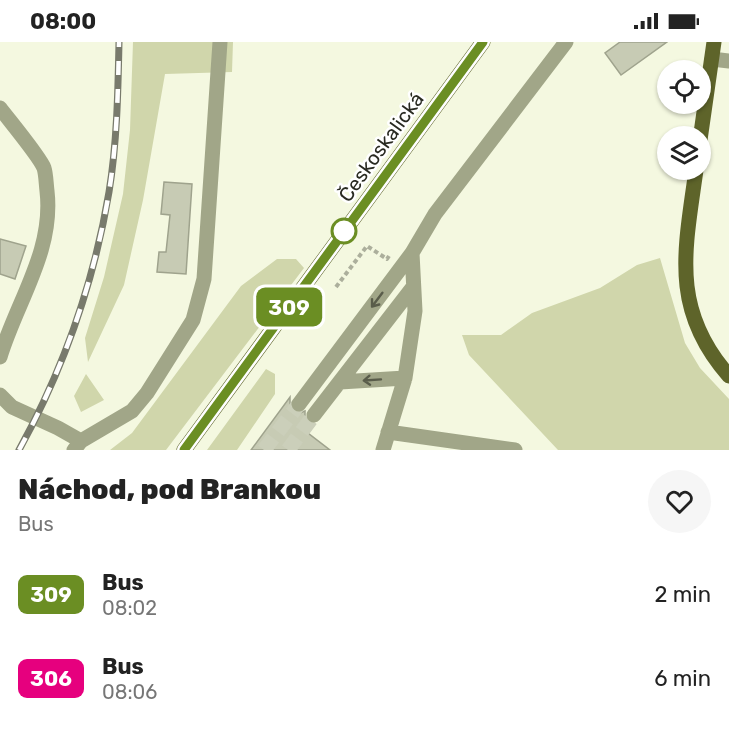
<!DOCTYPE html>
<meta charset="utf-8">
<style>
:root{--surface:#fff;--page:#f6f6f6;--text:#222;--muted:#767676}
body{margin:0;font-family:Rubik,sans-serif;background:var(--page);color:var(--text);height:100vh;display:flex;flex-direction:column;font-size:22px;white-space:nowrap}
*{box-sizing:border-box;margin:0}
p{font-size:20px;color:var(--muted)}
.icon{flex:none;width:33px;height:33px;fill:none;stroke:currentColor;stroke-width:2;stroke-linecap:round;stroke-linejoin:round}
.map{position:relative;height:408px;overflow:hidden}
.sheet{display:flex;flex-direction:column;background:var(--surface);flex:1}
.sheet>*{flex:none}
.badge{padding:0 12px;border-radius:9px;font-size:21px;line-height:39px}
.fabs{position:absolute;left:657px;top:18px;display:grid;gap:12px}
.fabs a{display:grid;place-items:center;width:54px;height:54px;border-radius:50%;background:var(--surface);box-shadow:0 2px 4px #0004;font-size:30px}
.map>.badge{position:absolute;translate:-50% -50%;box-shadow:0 0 0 3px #fff}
.round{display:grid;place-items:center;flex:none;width:63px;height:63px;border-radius:32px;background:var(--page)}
.headline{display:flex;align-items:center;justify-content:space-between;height:102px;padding:0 18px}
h1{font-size:28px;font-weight:800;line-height:45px}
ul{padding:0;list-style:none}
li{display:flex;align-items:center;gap:18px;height:84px;padding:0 18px}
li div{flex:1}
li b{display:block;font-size:22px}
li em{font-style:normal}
li .badge{min-width:66px;font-weight:700;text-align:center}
.status{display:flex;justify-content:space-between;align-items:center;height:42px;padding:0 30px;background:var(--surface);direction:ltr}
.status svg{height:16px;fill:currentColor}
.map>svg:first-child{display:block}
.green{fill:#d0d6ab}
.building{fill:#c7cbb4;stroke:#9fa38d;stroke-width:1.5}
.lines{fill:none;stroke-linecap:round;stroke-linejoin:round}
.minor-tunnel{stroke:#cbcfba;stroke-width:15;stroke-dasharray:15 8;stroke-linecap:butt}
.path{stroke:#acaf9c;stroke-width:4;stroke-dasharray:4.5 3;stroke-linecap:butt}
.minor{stroke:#a1a688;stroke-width:15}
.major{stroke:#5e642a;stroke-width:15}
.rail-casing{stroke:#787a6c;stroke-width:7}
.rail{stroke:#fff;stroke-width:4.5;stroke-dasharray:14;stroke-linecap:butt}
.oneway{stroke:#595c4a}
.line-casing{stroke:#fff;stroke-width:14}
.line{stroke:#6b8e23;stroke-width:9}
.stop-dot{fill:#fff;stroke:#6b8e23;stroke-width:3}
.labels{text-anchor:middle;stroke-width:5;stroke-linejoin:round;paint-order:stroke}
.street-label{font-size:20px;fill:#292a21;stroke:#fff}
</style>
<div class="status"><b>08:00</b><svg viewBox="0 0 49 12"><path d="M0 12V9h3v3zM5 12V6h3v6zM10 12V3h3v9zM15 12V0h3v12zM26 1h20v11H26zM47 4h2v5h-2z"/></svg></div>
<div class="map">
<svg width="729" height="408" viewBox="0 0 729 408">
<rect width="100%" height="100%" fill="#f4f8e0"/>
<path class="green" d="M133 0H233L232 30 165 32 143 158 124 243 88 320 85 296 104 235 123 152 130 88Z
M660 216 685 301 700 326 729 357V408H558L469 313 462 293H501L532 271 600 246 637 223Z
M277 217H296L304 226 166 408H110L132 391 241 244Z
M266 327 275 332V352L237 408H207Z
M86 332 104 358 81 370 74 354Z"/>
<path class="building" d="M620 0H667L621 33 605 11Z
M164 140 192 142 186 232 157 230 159 210H166L170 173 161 172Z
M0 197 26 204 15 237 0 232Z
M290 355V365L293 369 298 372 305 369V377L309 381 314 383 308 391 330 408H251Z"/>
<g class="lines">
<path class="minor-tunnel" d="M264 408 299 362
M288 408 314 373"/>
<path class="path" d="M336 245 367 204 387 217 389 214"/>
<path class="minor" d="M712 17 729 19
M0 66C9 78 40 115 44 126 46 132 46 141 47 149 54 209 17 259 0 315
M340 340 405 336
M0 353 12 365 58 386 81 399
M299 362 412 211 435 172 566 0
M314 373 413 245
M388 390 515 408
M74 408 81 399 132 369 147 351 193 278 204 237 220 0
M383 408 405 336 415 269 412 211"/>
<path class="major" d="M700 98 714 0
M696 128C685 208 670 267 729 334
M184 408 483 0"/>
<g class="rail-casing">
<path id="rail" d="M19 408C63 328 94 240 109 150 117 101 118 50 119 0"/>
</g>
<use href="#rail" class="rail"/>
</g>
<defs><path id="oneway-shaft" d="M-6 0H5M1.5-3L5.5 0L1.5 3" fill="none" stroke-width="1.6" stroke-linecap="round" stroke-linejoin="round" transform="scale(1.5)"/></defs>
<g class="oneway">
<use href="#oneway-shaft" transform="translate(377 258) rotate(127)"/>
<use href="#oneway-shaft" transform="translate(372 338) rotate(176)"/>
</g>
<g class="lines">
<g class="line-casing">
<path id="line" d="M184 408 483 0"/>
</g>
<use href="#line" class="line"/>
</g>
<circle class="stop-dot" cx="344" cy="189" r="12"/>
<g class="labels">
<g class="street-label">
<text transform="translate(381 105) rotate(-54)" y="7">Českoskalická</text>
</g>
</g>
</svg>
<div class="fabs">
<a><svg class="icon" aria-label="locate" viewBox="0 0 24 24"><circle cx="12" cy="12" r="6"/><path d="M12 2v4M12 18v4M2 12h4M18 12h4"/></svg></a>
<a><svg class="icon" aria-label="layers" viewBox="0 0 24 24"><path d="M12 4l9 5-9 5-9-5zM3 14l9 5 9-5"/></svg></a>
</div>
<b class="badge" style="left:289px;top:265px;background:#6b8e23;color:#fff">309</b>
</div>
<section class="sheet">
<div class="headline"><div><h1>Náchod, pod Brankou</h1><p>Bus</p></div><a class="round"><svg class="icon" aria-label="heart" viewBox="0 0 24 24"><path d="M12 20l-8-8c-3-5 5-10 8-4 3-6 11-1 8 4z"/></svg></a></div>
<ul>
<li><span class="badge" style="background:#6b8e23;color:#fff">309</span><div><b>Bus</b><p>08:02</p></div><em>2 min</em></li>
<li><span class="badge" style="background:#e6007e;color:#fff">306</span><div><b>Bus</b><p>08:06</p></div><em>6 min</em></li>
</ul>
</section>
